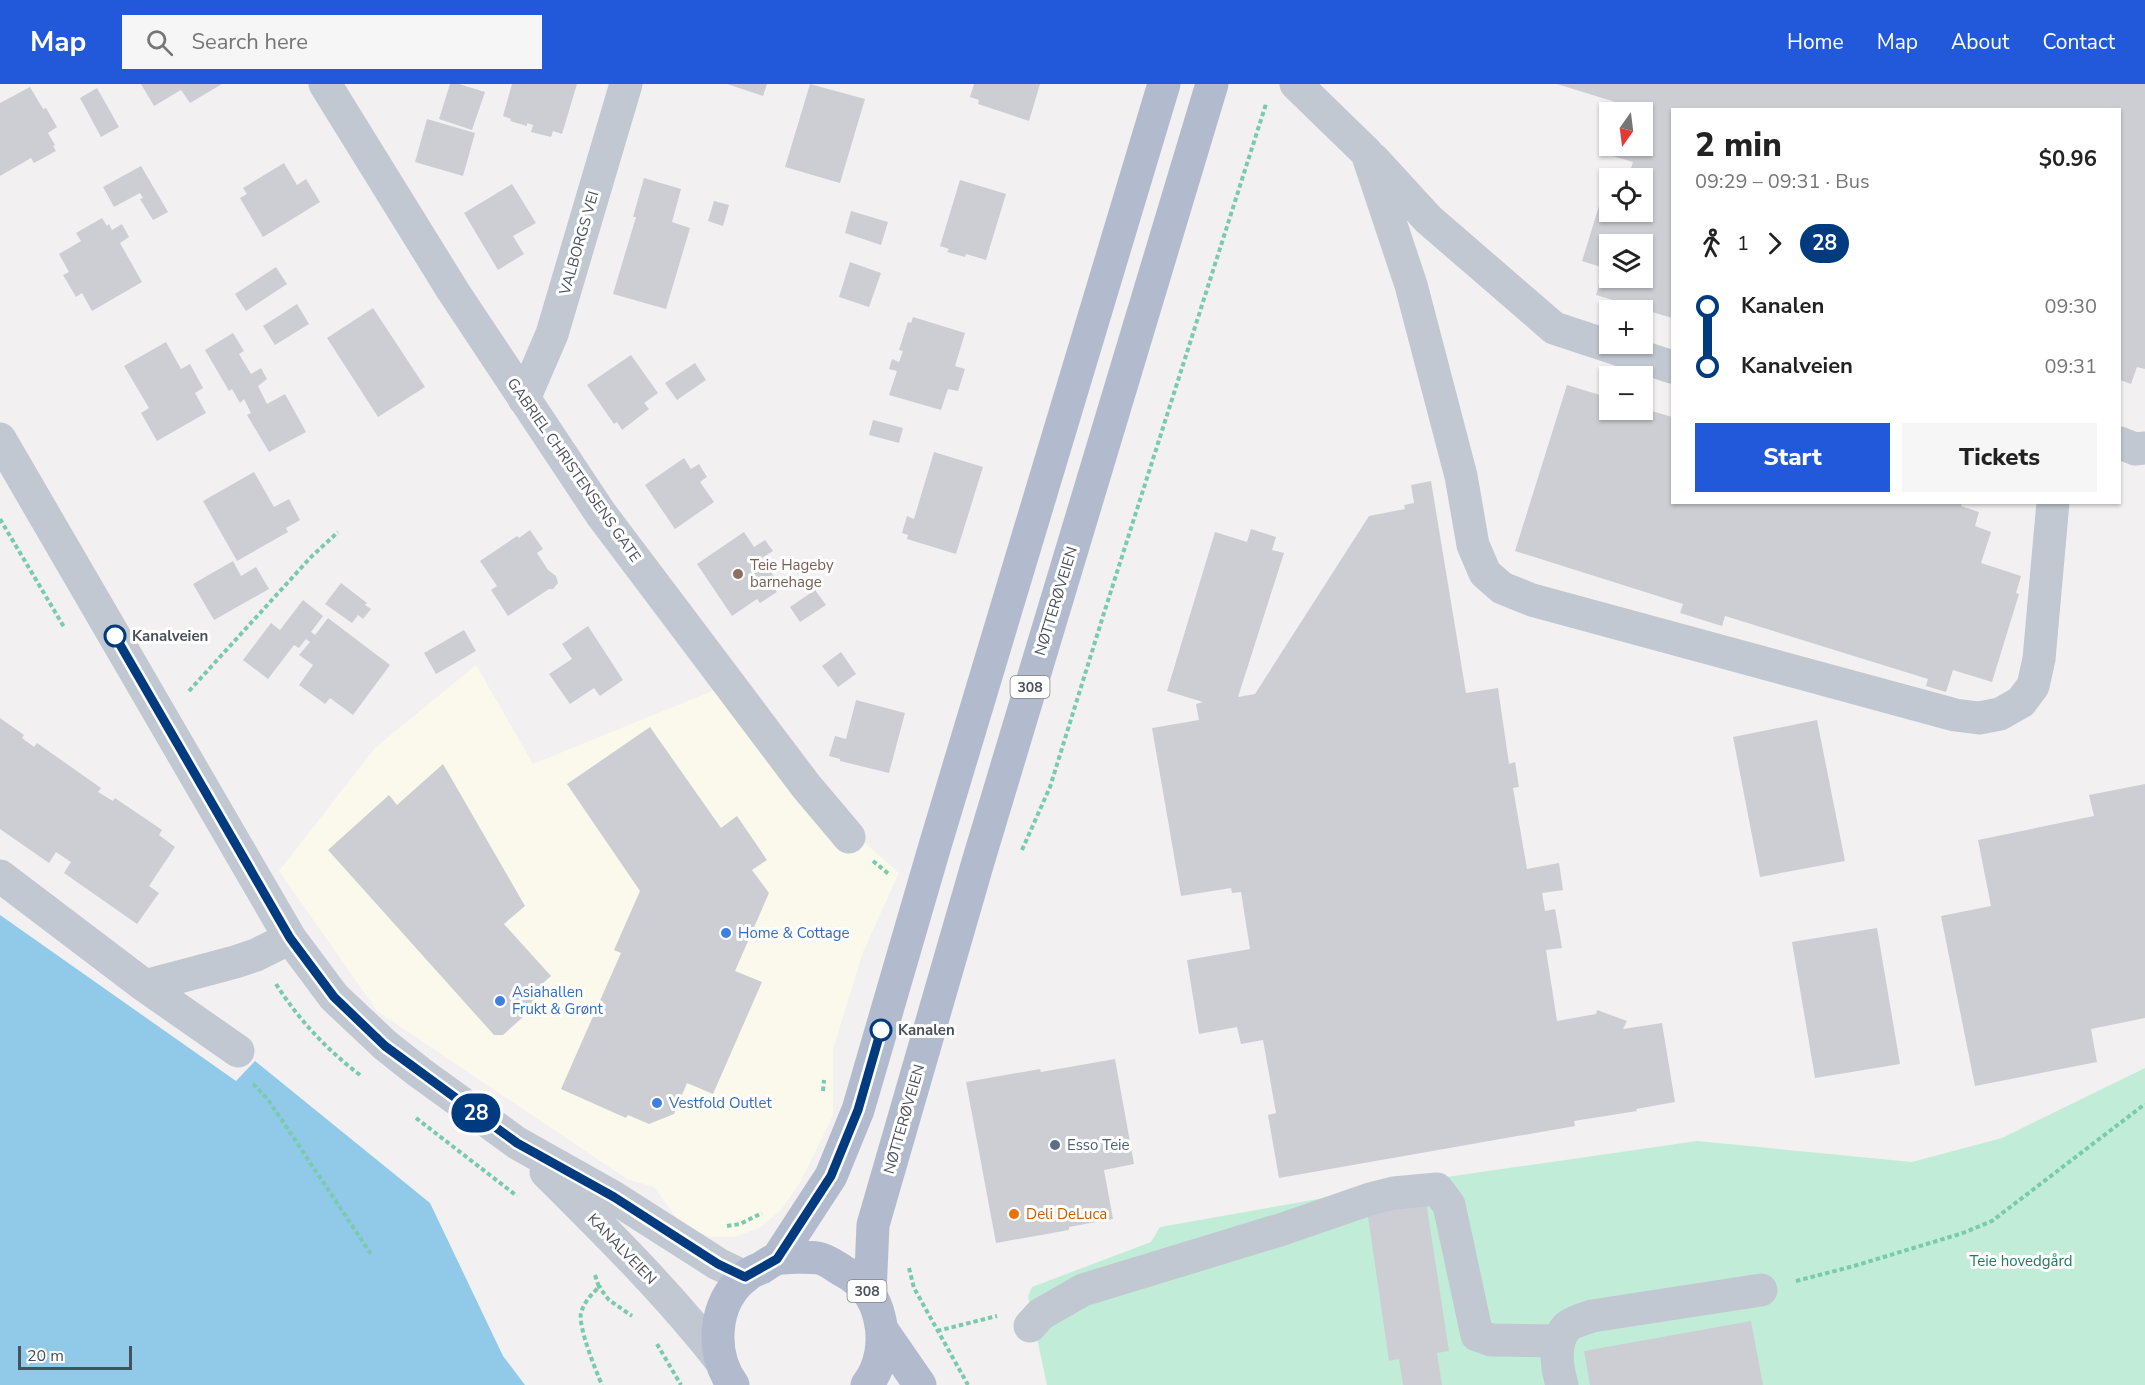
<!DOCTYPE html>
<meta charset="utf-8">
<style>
:root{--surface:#fff;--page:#f6f6f6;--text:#222;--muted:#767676;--accent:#2259da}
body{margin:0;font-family:"Nunito Sans",sans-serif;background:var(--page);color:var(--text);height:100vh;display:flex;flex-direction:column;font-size:22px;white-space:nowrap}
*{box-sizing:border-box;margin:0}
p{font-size:20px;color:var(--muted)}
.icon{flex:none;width:33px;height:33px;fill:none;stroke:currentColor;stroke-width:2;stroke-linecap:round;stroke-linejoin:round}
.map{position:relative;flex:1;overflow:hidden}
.sheet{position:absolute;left:1671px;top:24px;width:450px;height:396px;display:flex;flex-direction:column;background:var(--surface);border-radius:0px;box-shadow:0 2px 4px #0004}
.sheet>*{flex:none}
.badge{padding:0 12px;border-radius:20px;font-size:21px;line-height:39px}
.needle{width:39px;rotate:194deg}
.tools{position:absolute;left:1599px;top:18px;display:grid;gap:12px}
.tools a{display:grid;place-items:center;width:54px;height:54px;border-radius:0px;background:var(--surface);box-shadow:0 2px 4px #0004;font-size:30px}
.scale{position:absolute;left:18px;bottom:15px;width:114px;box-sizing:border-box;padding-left:6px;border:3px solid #49505c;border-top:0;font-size:16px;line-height:21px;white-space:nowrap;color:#49505c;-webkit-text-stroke:4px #fff;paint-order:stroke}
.map>.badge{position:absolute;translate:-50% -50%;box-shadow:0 0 0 3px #fff}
.legs{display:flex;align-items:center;gap:9px;height:66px;padding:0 24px;font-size:20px}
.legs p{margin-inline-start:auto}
.headline{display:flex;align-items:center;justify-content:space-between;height:102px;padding:0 24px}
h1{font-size:33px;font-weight:800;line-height:45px}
.action{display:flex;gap:12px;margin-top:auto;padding:12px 24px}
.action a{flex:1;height:69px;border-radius:0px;background:var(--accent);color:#fff;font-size:24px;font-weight:800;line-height:69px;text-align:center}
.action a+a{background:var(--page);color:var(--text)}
ul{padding:0 24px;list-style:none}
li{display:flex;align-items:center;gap:21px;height:60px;font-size:22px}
li i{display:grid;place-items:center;width:9px;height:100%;margin:0 8px;background:currentColor}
li i::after{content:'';width:15px;height:15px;margin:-8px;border:4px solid;border-radius:50%;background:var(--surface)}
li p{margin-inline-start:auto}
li:first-child i{background:linear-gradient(#0000 50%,currentColor 0)}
li:last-child i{background:linear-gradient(currentColor 50%,#0000 0)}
header{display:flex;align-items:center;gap:36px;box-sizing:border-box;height:84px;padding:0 30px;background:var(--accent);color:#fff}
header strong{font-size:28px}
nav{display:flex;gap:33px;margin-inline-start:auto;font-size:21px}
.search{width:420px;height:54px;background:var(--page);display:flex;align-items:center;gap:15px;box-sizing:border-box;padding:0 21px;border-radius:0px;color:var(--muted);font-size:22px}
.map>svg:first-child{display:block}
.commercial{fill:#fbf9eb}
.green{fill:#c1edd8}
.water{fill:#90cae8}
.building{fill:#cdced4;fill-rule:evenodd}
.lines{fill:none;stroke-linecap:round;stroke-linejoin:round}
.path{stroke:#7acaad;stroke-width:4;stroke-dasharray:4.5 3;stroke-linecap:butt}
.minor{stroke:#c1c8d1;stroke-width:33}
.major{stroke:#b1bbcd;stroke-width:33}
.line-1-casing{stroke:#fff;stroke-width:14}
.line-1{stroke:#003b80;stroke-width:9}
.education-dot{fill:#8d6e63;stroke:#fff;stroke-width:2}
.stop-1-dot{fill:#fff;stroke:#003b80;stroke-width:3}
.shop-dot{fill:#3f7fe0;stroke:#fff;stroke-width:2}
.service-dot{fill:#5c6f8a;stroke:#fff;stroke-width:2}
.food-dot{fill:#e8710a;stroke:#fff;stroke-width:2}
.labels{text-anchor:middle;stroke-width:6;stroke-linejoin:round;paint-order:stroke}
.shield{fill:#fff;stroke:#80848d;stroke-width:1.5}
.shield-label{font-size:14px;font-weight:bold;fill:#49505c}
.street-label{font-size:15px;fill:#49505c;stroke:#fff}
.education-label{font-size:15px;fill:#785e54;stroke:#fff;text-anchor:start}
.stop-label{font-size:15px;font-weight:bold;fill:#49505c;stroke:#fff;text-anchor:start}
.shop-label{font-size:15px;fill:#366cbe;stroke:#fff;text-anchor:start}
.service-label{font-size:15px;fill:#4e5e75;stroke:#fff;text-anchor:start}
.food-label{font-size:15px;fill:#c56008;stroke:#fff;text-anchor:start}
.park-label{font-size:15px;fill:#1c7b58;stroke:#fff}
</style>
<header>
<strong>Map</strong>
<div class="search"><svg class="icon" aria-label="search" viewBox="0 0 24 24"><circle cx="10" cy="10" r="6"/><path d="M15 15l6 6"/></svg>Search here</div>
<nav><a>Home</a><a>Map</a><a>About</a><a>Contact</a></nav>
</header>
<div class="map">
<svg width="2145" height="1301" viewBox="0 0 2145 1301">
<rect width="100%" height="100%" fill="#f2f0f0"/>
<path class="commercial" d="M476 581 533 680 717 605 793 696 899 789 863 868 833 965V1031L801 1097 781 1126 759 1144 734 1153H710L681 1140 654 1103 627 1095 377 927 279 787 375 664Z"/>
<path class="green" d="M2145 984V1301H1047L1028 1212 1032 1203 1151 1158 1160 1143 1426 1096 1697 1057 1912 1078 2002 1054Z"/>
<path class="water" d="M0 831 236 997 255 977 430 1119 503 1272 525 1301H0Z"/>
<path class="building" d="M141 0H222L190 19 181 6 154 22Z
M450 0H459L485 8 472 46 439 35Z
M512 0H577L562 50 553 47 551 53 531 48 533 41 527 39V42L510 37 511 35 503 32Z
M727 0H767L763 12Z
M810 0 865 15 840 99 785 83Z
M974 0H1040L1029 37 978 20 979 16 970 13Z
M1557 0H2145V285L2137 283 2131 300 2120 296V26H1672V234L1596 211 1604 184 1582 177 1609 90 1615 94H1610V128H1642V94H1628L1633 78 1613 72 1616 62H1642V28H1626L1628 22ZM1610 160H1642V194H1610Z
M30 3 43 25 46 24 57 43 48 49 55 61 53 62 56 67 34 79 31 74 0 92V19Z
M97 4 119 43 101 53 80 14Z
M427 35 475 49 463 92 415 78Z
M284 79 297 101 306 95 320 118 263 153 240 114 247 110 243 104Z
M141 82 168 128 153 136 140 115 143 114 140 109 114 123 103 103Z
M644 94 681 105 672 138 690 144 666 225 613 210 636 133H633Z
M960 96 1006 110 986 176 966 170 965 173 947 168 949 165 940 162Z
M512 100 536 139 513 152 524 170 498 186 464 129Z
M714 117 729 121 723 142 708 137Z
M851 127 888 138 881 161 845 149Z
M102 134 107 142 109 140 112 146 122 140 129 153 120 159 142 198 92 227 82 209 76 213 63 191 69 188 59 170 81 157 76 149Z
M850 178 881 189 869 223 839 213Z
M276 183 287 200 246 227 235 210Z
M297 220 309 240 275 261 263 242Z
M373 224 425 303 378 333 327 254Z
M913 233 965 249 955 282 965 285 958 307 948 305 941 326 889 311 897 287 889 285 892 275 899 278 903 267 899 266 908 238 911 239Z
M233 249 244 267 239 270 251 290 261 284 267 295 258 302 267 320 285 310 306 348 269 368 247 331 251 329 244 315 240 319 232 305 229 307 205 266Z
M166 258 181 285 190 280 203 304 195 309 206 329 157 357 141 329 149 324 124 282Z
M631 271 658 309 644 319 649 325 622 346 617 338 614 340 587 301Z
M695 279 706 296 677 316 665 299Z
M1567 301 1610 314V326L1642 324 1672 333V418H1962L1961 422 1979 428 1975 442 1991 448 1981 479 2021 492 2016 509 2019 510 1992 598 1953 586 1946 608 1926 602 1928 595 1725 532 1722 542 1680 529 1683 520 1515 467Z
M873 336 903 344 899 359 869 351Z
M934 368 983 383 956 470 907 455 908 451 902 449 907 432 914 435Z
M684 374 691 385 699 380 707 393 700 398 714 418 675 445 645 401Z
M254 388 274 423 289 415 300 436 286 444 288 448 237 477 203 417Z
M1431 397 1466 609 1498 604 1509 680 1515 678 1519 703 1513 704 1527 785 1559 779 1563 806 1542 809 1545 827 1555 825 1562 864 1546 866 1557 937 1596 930 1597 926 1627 937 1623 945 1662 939 1675 1018 1636 1025 1637 1027 1574 1037 1575 1042 1279 1094 1268 1031 1276 1029 1263 956 1241 960 1237 943 1199 950 1187 876 1250 865 1241 808 1232 809 1231 804 1181 812 1152 644 1199 636 1196 620 1203 618 1167 607 1215 448 1247 458 1251 445 1276 453 1272 466 1284 469 1238 613 1255 610 1369 432 1405 425 1404 421 1414 419 1411 401Z
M530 446 543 465 537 469 548 486 556 492 558 499 553 505H549L508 532 491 506 497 502 480 477 517 452 519 454Z
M744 448 754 463 765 456 773 467 762 474 779 500 774 504 777 508 760 519 757 515 732 532 697 480Z
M233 477 241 492 256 483 269 505 214 536 193 500Z
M341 499 367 519 365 521 371 525 363 535 358 531 352 539 325 520Z
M815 506 826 521 800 538 790 523Z
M303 516 323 532 311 548 315 551 328 534 390 581 353 631 330 614 325 620 299 601 313 581 299 571 310 558 306 555 299 564 294 561 268 595 243 576 271 539 280 546Z
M588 542 623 596 600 612 594 604 570 620 549 590 572 575 562 560Z
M464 546 476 567 436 590 424 569Z
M841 568 856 590 838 603 822 582Z
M856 616 905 629 889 689 840 677V675L829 672 835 652 846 655Z
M0 634 24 651 22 654 34 663 37 659 101 704 98 708 113 717 115 714 162 746 159 751 175 763 149 802 159 809 137 840 64 789 71 778 56 768 49 779 0 745Z
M1817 636 1845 777 1760 793 1733 653Z
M650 643 721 744 737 732 767 776 752 786 769 809 735 887 762 898 713 1010 687 999 674 1030 649 1040 628 1031 626 1034 561 1005 621 869 614 866 640 807 567 700Z
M443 680 525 822 504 840 551 892 531 910 535 915 533 924 503 951H494L328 766 389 711 397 721Z
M2145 700V934L2091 945 2097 978 1975 1002 1941 832 1991 822 1978 756 2094 732 2089 711Z
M1877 844 1900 980 1815 994 1792 858Z
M1115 975 1134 1080 1104 1086 1113 1135 1069 1143V1146L996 1159 966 998 1040 985 1041 988Z
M1426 1117 1449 1267 1437 1269 1442 1301H1403L1399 1275 1389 1277 1367 1126Z
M1751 1237 1763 1301H1590L1584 1267Z"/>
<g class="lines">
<path class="path" d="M0 435 64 543
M189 607 311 473 338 448
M1022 766 1050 703 1104 529 1266 20
M873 777 890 791
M276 900C299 936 326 965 360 991
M253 1000 267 1014 371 1170
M823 1007 824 996
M416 1034 517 1112
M727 1142 740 1140 762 1129
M909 1184 914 1204 968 1301
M595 1191 599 1203C591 1211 584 1218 581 1229 578 1243 596 1287 602 1301
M1796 1197 1854 1182 1963 1149 1992 1137 2145 1020
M601 1201 599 1203 609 1216 632 1232
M937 1247 997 1232
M657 1260 681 1301"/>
<path class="minor" d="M325 0 453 207 601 430 806 702 849 753
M1296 0 1367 69 1411 201 1461 392 1473 461 1485 489 1502 504 1532 516 1955 631 1979 634 2000 630 2021 618 2033 602 2039 575 2053 418
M1373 75 1428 135 1554 244 1672 283
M524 315 552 250 626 0
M0 355 290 854 334 913 385 961 419 988 517 1059 613 1113 718 1180 745 1193
M2120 359 2135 365 2145 364
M0 792 145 902 238 967
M145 902 235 878 256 871 290 854
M546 1088C607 1149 668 1209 721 1277
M1030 1242 1041 1230 1083 1206 1283 1145 1370 1115 1394 1109 1437 1105 1449 1121 1477 1251 1491 1256 1559 1257
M1562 1301C1557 1284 1553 1259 1566 1244 1571 1238 1584 1235 1592 1232L1761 1206"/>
<path class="major" d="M777 1175 831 1092 858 1026 934 765 1164 0
M870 1210 873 1141 978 778 1212 0
M882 1246 920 1301
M733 1301C710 1269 713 1218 745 1193 749 1189 756 1186 761 1184 766 1181 772 1176 777 1175 785 1173 810 1173 818 1174 826 1175 836 1183 843 1187 863 1198 875 1212 880 1236 885 1258 881 1283 867 1301"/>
</g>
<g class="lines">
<g class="line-1-casing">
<path id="line-1" d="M115 552 290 854 334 913 385 962 517 1059 614 1113 718 1180 745 1193 777 1175 831 1092 858 1026 881 946"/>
</g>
<use href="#line-1" class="line-1"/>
</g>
<circle class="education-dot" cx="738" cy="490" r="6"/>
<g class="stop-1-dot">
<circle cx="115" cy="552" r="10"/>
<circle cx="881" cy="946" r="10"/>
</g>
<g class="shop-dot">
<circle cx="726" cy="849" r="6"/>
<circle cx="500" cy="917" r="6"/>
<circle cx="657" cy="1019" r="6"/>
</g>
<circle class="service-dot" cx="1055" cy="1061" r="6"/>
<circle class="food-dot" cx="1014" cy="1130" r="6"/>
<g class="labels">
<g class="shield">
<rect x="1010.5" y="592" width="39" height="22" rx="4.5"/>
<rect x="847.5" y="1196" width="39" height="22" rx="4.5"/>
</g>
<g class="shield-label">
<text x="1030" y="608">308</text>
<text x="867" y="1212">308</text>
</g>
<g class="street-label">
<text transform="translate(579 159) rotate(-74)" y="5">VALBORGS VEI</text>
<text transform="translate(574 386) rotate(55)" y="5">GABRIEL CHRISTENSENS GATE</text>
<text transform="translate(1056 517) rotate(-73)" y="5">NØTTERØVEIEN</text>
<text transform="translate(904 1035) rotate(-74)" y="5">NØTTERØVEIEN</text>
<text transform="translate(622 1165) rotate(46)" y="5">KANALVEIEN</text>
</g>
<g class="education-label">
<text x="750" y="486">Teie Hageby<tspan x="750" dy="17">barnehage</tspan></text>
</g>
<g class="stop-label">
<text x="132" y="557">Kanalveien</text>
<text x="898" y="951">Kanalen</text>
</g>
<g class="shop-label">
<text x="738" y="854">Home &amp; Cottage</text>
<text x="512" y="913">Asiahallen<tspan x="512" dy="17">Frukt &amp; Grønt</tspan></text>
<text x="669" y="1024">Vestfold Outlet</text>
</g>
<g class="service-label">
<text x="1067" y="1066">Esso Teie</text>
</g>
<g class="food-label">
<text x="1026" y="1135">Deli DeLuca</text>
</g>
<g class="park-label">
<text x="2021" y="1182">Teie hovedgård</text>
</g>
</g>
</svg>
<div class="tools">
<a><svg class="needle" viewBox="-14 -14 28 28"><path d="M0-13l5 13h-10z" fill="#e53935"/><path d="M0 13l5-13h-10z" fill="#767676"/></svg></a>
<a><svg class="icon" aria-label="locate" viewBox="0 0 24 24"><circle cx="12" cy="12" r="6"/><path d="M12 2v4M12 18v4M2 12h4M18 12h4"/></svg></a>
<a><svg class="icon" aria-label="layers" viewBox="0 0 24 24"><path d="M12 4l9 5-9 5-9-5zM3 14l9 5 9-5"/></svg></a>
<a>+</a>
<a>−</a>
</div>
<div class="scale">20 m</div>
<b class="badge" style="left:476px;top:1029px;background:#003b80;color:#fff">28</b>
<section class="sheet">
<div class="headline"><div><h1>2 min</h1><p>09:29 – 09:31 · Bus</p></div><b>$0.96</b></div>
<div class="legs"><svg class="icon" aria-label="walk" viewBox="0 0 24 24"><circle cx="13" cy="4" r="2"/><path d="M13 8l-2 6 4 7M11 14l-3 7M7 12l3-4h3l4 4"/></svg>1<svg class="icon" aria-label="forward" viewBox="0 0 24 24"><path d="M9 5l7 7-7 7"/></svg><b class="badge" style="background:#003b80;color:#fff">28</b></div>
<ul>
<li><i style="color:#003b80"></i><b>Kanalen</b><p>09:30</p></li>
<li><i style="color:#003b80"></i><b>Kanalveien</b><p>09:31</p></li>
</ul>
<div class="action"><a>Start</a><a>Tickets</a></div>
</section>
</div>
